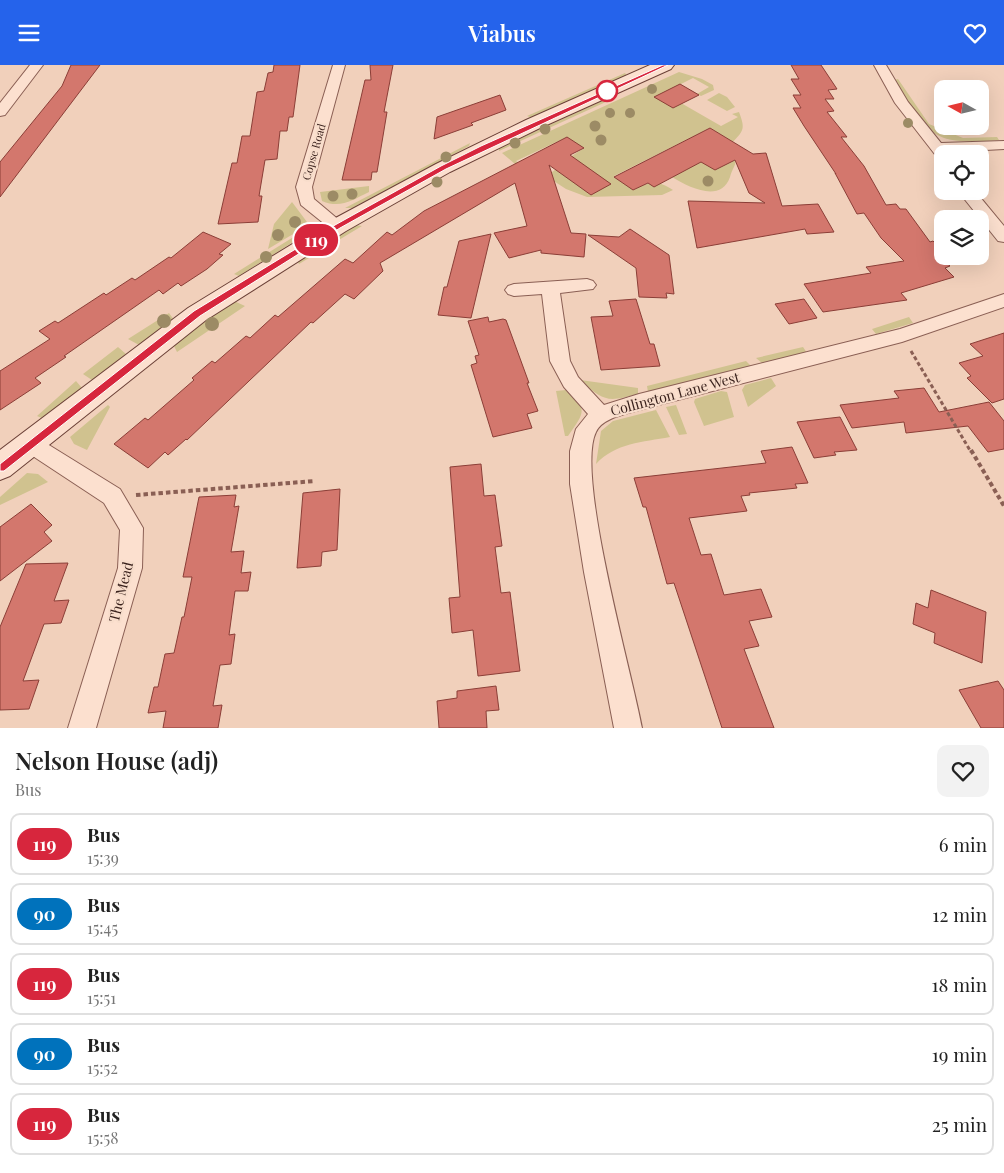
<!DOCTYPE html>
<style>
:root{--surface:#fff;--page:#f2f2f2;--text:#222;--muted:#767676;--line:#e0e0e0;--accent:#2563eb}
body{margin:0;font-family:"Playfair Display",serif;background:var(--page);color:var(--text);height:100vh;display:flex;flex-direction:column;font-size:19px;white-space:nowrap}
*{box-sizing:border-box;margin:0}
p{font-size:16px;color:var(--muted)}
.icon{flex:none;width:28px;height:28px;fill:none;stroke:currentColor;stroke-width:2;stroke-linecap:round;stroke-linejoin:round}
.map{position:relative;height:663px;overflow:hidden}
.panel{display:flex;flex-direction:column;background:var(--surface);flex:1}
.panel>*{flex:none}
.badge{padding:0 10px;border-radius:16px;font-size:18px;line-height:32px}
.needle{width:32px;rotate:278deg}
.fabs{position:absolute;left:934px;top:15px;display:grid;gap:10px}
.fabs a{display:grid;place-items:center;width:55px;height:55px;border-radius:10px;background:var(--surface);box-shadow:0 5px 20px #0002;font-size:25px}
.map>.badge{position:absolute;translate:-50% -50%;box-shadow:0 0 0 2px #fff}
.round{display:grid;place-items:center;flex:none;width:52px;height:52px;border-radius:10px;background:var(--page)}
.headline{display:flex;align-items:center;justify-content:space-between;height:85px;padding:0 15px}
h1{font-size:24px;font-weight:600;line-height:38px}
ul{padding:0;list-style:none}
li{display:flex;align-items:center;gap:15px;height:62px;margin:0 10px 8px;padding:0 5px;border:2px solid var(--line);border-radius:10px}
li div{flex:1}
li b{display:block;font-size:19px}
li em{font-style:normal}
li .badge{min-width:55px;font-weight:700;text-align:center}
header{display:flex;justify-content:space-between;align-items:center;height:65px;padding:0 15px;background:var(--accent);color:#fff;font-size:22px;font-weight:600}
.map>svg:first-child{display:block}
.green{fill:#d0c28f}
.building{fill:#d3776d;stroke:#8b3e37}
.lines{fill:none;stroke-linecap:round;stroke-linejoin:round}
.street-casing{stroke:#8a5f54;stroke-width:2}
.secondary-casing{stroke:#6b4037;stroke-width:2}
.path-far1{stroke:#8a5f54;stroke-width:3;stroke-dasharray:4 2.5;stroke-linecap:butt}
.path{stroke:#8a5f54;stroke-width:4;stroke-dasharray:4.5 3;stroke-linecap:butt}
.street{fill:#fce0cf;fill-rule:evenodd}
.secondary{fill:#fce0cf;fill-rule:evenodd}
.tree{fill:#9c8b65}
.line{fill:#d7263d;stroke:#fff}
.stop-dot{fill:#fff;stroke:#d7263d;stroke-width:2.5}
.labels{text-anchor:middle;stroke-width:4.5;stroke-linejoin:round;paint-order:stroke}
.far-street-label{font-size:11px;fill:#371f1a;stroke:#f8ddcb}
.street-label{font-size:14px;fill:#371f1a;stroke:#f8ddcb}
</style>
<header><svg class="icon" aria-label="menu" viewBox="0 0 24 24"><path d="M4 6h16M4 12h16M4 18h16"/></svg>Viabus<svg class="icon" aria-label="heart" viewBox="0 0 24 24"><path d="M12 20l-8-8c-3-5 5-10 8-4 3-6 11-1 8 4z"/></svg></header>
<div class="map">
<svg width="1004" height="663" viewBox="0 0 1004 663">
<rect width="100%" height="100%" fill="#f1d0bb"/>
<path class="green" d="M679 7 702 14 713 20 714 25 701 31 697 29 709 22 693 13 655 32 681 38 721 61 738 52 732 49 739 47C746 65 743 66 731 79L728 74 710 63 614 111 633 125C650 117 656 114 673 125L662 130 587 132 566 124 546 111C560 103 569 91 583 84L567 72 516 96 526 104 522 105 502 88Z
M625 8 627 11 533 53 527 51Z
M898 14 929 59 963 73 997 72 999 75C978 76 952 80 934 68 922 60 903 28 894 15Z
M719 28 727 32 735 42 727 46 707 35Z
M604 35 608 36 499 86V83Z
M470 78 469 81 352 143H345Z
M694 92 715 105 736 93C736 101 732 104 730 112 721 138 690 123 672 112Z
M369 121V127C352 135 341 144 322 136L320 127Z
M292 137 307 157 305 162 268 184 274 159Z
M356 160 362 161 299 199 297 195Z
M308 163 309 167 239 211 234 209Z
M234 236 245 241 177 287 173 279Z
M169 248 174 255 139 280 128 274Z
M909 252 913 258 876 269 872 264Z
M118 282 126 289 92 315 83 309Z
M803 282 807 288 762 298 756 293Z
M746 296 751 301 648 327 647 321Z
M771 313 776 321 748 342 742 325 745 320Z
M580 315 638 323V329C608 337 604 337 580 315Z
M76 316 82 323 44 354 37 351Z
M566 325C589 344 584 348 568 371H565L556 326Z
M721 326 727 327 734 352 704 361 694 337 695 334Z
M108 340 110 342 87 385 74 379 70 372Z
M676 340 687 369 679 370 666 342Z
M656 345 670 372C643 377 615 378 596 399L601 366 613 356Z
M27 408 38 409 48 417 0 440V432Z"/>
<path class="building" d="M71 0H100L0 132V97L62 21Z
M274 0H300L293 52H289L287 66H280L277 94 265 95 259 131H262L258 157 218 159 232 98H237L242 71H250L257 27 264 26 268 8 273 7Z
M370 0H393L384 47H387L377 107H372L371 115H342L365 15H371Z
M791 0H821L837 24 828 25 834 34H825L834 46 827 47 847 72H841L864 101 886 140 896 139 900 144H906L930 177 933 176 942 185V191H949L952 194 944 196 950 201 945 203 954 212 901 228 907 235 823 247 804 219 871 208 866 202 904 196 881 173 864 148 857 149 835 108 836 109 804 61 793 43H801L793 30H801L791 14H799Z
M680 19 699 30 673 43 654 32Z
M500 30 506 45 471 58 473 60 434 74 437 52Z
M710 63 753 89 766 88 782 141 818 139 834 167 807 169 805 164 697 183 688 136 765 138 749 128 735 95 715 105 701 97 654 122 648 118 633 125 614 112Z
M567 72 584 83 570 90 611 119 591 130 549 100 571 168 586 169 584 192 541 188V185L509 193 494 168 527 161 515 118 380 198 383 206 354 234 345 229 313 258 311 257 187 375 186 374 168 390 165 387 148 403 114 379 145 353 148 355 194 315 192 313 212 296 215 298 246 271 250 273 275 250 278 252 345 194 353 198 387 167 392 170 424 146Z
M630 164 669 190 674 229 666 228 667 233 639 232 636 203 588 170 619 172Z
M203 167 231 179 219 189 223 190 207 204 181 221 178 218 163 229 159 225 64 291 66 292 35 313 41 318 0 345V306L50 274 39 266 55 256 58 258 104 228 106 230 132 213 135 215 169 192 171 193Z
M491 169 471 253 438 250 444 222H447L459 176Z
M636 234 650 279H654L660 301 601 305 591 252 613 251 609 236Z
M804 234 817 253 789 259 775 239Z
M488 252 489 257 503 254 506 255 529 318H527L538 346 527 349 532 363 493 372 471 300 477 298 475 291 479 290 468 256Z
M1004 268V334L992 338 967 313 971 311 959 298 983 291 970 279Z
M924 323 939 347 989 337 1004 356V384L988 387 968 361 906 368 904 357 852 363 840 340 899 333 894 326Z
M840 352 857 385 834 387 836 390 814 393 797 357Z
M792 382 808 418 795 419 797 423 749 428 750 430 741 431 747 446 689 453 701 490 711 489 724 530 761 524 772 552 749 556 759 581 744 584 774 663H722L674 518 667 519 646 442H643L634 413 766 398 761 386Z
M481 399 484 431 495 430 502 481 495 482 501 528 510 527 520 606 478 611 473 565 452 568 449 533 460 532 450 402Z
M340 424 337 485 322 487 321 501 297 503 303 428Z
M236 430 234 442 239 441 231 487 244 486 241 508 251 507 248 526H235L229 570 235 569 231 599 220 600 213 641 222 640 218 663H163L166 646 148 648 154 622H158L165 589 174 588 182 552H184L192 512H183L199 432Z
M31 439 52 460 44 467 52 476 0 516V462Z
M68 498 54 536 69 535 61 558 44 559 23 616 39 615 29 644 0 645V562L26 499Z
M931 525 986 547 982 598 934 578 935 568 913 559 916 538 928 543Z
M998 616 1004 625V663H981L959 625Z
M496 621 499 645 486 646 487 663H439L437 636 457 633V626Z"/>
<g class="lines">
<g class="street-casing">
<path id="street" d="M30 0H43L5 50 0 51V38Z
M333 0H345L312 122 314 134 346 161 344 165 338 166 332 165 301 140 296 122Z
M874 0H886L908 37 941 78 1004 76V84L948 87 949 89H942V93L937 92 895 38Z
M958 126H975L1004 161V177L998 176Z
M587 214 593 216 596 220 593 224 560 228 570 296 578 312 604 340 639 329 900 264 1004 229V242L902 277 639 345C626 349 602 353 596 367 575 409 632 607 642 663H614L584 507 570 419V386L576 364 588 349 564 322 550 296 542 229 514 231 508 229 505 225 508 221 514 219Z
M29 369 36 372 120 424 143 463 142 503 96 663H68L118 503 120 465 104 438 22 384 19 378 22 372Z"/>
</g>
<g class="secondary-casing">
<path id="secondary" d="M650 0H674L671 4 540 63 450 107 346 166 206 255 10 411 0 415V385L188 243 330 156 436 99 526 55Z"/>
</g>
<path class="path-far1" d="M911 286 971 387"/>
<path class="path" d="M971 385 1004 441
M136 430 315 416"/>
<use href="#street" class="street"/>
<use href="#secondary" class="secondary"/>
</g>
<g class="tree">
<circle cx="652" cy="24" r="5"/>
<circle cx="610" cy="48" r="5"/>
<circle cx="630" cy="48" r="5"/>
<circle cx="908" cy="58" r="5"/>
<circle cx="595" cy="61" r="5.5"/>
<circle cx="545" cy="64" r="5.5"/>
<circle cx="601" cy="75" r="5.5"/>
<circle cx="515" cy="78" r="5.5"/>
<circle cx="446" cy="92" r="5.5"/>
<circle cx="708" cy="116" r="5.5"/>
<circle cx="437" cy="117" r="5.5"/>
<circle cx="352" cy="129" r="5.5"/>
<circle cx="333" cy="131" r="5.5"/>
<circle cx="295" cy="157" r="6"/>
<circle cx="278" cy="170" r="6"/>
<circle cx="266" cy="192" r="6"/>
<circle cx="164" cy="256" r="7"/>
<circle cx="212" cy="259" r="7"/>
</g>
<path class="line" d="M663 0H668L446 104 340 163 200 251 4 406H0V399L194 246 335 160 441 101 481 81Z"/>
<circle class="stop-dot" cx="607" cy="26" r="10"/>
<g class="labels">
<g class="far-street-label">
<text transform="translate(314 87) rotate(-74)" y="4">Copse Road</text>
</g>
<g class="street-label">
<text transform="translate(675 329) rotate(-15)" y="5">Collington Lane West</text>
<text transform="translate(121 527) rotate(-76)" y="5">The Mead</text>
</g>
</g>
</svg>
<div class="fabs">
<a><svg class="needle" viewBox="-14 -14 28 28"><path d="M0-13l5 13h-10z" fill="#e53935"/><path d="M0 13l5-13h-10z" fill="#767676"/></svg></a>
<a><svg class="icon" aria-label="locate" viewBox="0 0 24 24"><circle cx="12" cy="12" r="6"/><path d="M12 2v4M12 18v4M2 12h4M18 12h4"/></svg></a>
<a><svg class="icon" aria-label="layers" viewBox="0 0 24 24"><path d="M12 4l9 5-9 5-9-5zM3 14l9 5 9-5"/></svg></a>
</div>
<b class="badge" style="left:316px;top:175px;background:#d7263d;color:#fff">119</b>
</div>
<section class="panel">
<div class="headline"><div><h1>Nelson House (adj)</h1><p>Bus</p></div><a class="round"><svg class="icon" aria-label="heart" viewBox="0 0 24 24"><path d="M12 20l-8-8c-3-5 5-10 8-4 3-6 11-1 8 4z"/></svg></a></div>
<ul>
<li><span class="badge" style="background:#d7263d;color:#fff">119</span><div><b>Bus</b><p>15:39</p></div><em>6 min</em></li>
<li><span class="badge" style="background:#0072bc;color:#fff">90</span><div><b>Bus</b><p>15:45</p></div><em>12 min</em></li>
<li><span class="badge" style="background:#d7263d;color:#fff">119</span><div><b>Bus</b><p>15:51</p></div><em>18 min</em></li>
<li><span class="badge" style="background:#0072bc;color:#fff">90</span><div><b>Bus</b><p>15:52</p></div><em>19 min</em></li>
<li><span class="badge" style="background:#d7263d;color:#fff">119</span><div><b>Bus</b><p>15:58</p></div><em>25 min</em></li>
</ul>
</section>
